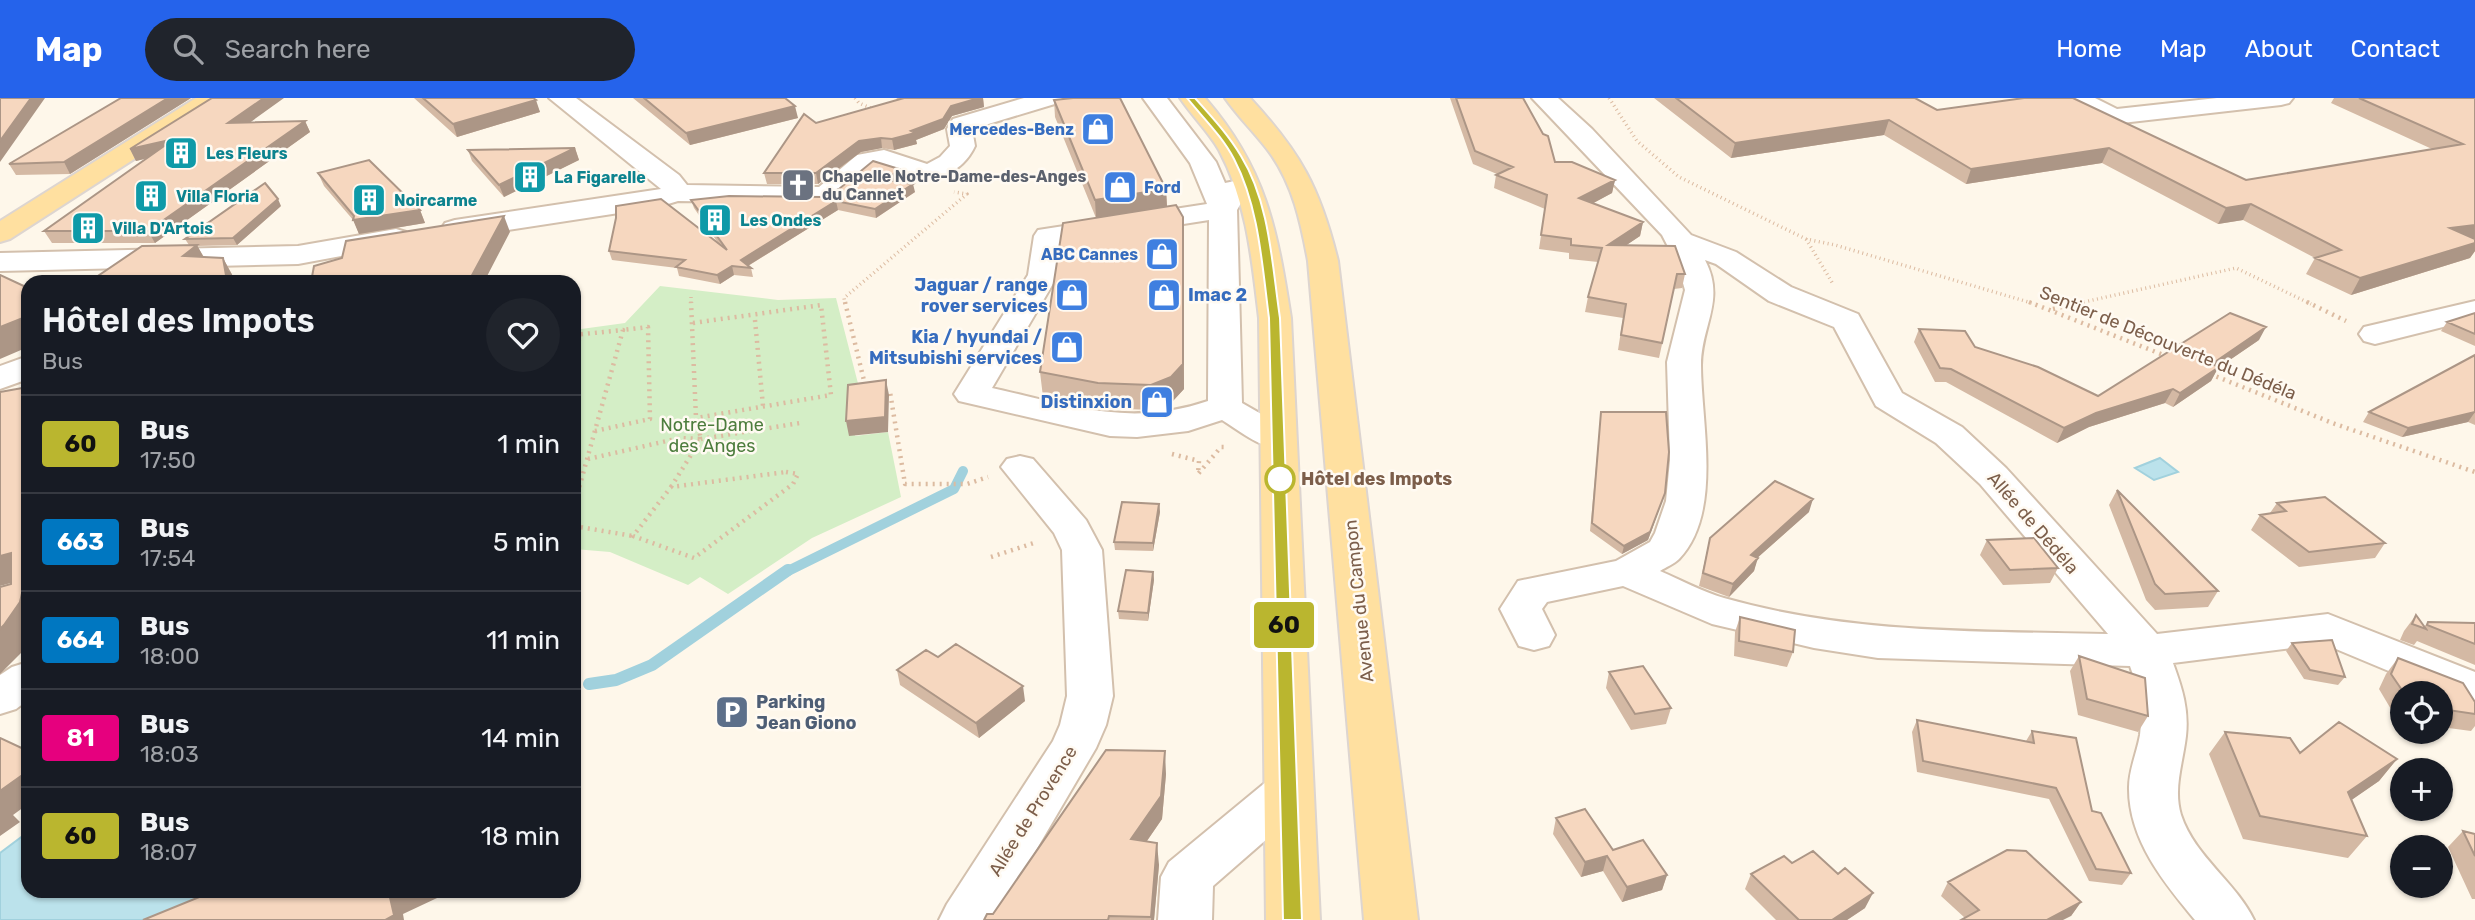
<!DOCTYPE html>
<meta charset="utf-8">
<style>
:root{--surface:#171b24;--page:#20242c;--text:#f1f3f6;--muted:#9ea1a6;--line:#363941;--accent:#2563eb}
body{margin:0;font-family:Rubik,sans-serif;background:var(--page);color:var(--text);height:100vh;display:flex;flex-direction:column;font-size:26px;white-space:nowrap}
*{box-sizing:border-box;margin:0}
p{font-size:23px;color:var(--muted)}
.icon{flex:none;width:38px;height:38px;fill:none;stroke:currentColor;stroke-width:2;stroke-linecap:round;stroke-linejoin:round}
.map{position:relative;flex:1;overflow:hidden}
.drawer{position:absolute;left:21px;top:177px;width:560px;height:623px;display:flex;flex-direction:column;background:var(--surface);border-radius:21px;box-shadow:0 2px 5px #0004}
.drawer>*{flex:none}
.badge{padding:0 14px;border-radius:5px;font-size:24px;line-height:46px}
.controls{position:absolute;left:2390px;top:583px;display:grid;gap:14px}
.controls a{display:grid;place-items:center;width:63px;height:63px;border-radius:50%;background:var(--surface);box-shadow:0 2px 5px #0004;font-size:35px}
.map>.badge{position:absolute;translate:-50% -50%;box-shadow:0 0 0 4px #fff}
.round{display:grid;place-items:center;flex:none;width:74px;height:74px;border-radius:37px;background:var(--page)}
.head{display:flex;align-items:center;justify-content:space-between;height:119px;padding:0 21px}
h1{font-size:33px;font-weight:600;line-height:52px}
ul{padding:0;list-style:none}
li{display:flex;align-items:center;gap:21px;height:98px;padding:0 21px;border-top:2px solid var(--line)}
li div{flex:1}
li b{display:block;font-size:26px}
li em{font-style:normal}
li .badge{min-width:77px;font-weight:700;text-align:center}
header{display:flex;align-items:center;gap:42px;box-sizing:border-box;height:98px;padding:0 35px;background:var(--accent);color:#fff}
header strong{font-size:33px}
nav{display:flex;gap:38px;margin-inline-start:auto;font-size:24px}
.search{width:490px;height:63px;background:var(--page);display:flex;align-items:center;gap:18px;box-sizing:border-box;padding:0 24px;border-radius:38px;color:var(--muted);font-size:26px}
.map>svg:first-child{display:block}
.green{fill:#d4eec6}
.water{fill:#bbe2eb;stroke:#a1d1dd;stroke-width:2}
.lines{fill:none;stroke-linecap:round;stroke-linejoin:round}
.stream-far1{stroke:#a1d1dd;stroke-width:10}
.stream{stroke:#a1d1dd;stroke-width:12}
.minor-casing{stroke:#d3c0ad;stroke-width:4}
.major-casing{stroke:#ddd5d0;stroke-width:4}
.path-far2{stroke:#dcbba1;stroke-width:3.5;stroke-dasharray:1 3.5;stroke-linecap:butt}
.path-far1{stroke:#dcbba1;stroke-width:4.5;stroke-dasharray:2 5;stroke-linecap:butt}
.path{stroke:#dcbba1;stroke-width:5;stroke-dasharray:2 6;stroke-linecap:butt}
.minor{fill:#fff;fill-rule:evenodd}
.major{fill:#ffe0a0;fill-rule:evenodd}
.wall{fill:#d4b9a4}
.shaded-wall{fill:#ac9686}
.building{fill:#f6d7bf;stroke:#ac9686;stroke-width:2}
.line{fill:#bab62f;stroke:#fff;stroke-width:2}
.stop-dot{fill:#fff;stroke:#bab62f;stroke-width:3.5}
.labels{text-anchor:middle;stroke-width:5;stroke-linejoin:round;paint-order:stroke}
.far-shop-label{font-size:16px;font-weight:bold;fill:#366cbe;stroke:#fffaf2;text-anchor:end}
.far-culture-label{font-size:16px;font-weight:bold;fill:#0d838f;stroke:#fffaf2;text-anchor:start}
.far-worship-label{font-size:16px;font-weight:bold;fill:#5b616d;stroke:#fffaf2;text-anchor:start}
.shop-label{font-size:18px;font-weight:bold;fill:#366cbe;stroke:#fffaf2;text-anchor:end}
.street-label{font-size:18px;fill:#7c5e4a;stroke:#fffaf2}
.park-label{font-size:18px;fill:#4d7d3d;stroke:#fffaf2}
.stop-label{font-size:18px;font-weight:bold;fill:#7c5e4a;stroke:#fffaf2;text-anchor:start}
.service-label{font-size:18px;font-weight:bold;fill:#4e5e75;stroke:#fffaf2;text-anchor:start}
</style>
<header>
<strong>Map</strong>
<div class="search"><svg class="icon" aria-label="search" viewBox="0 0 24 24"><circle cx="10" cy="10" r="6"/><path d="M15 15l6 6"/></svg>Search here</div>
<nav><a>Home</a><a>Map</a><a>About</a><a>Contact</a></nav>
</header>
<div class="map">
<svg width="2475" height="822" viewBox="0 0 2475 822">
<rect width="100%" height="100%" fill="#fef7ea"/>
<path class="green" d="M660 188 778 202 836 200 862 301 855 338 888 334 901 399 812 440 728 496 700 479 688 487 610 454 574 451V232L625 225Z"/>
<path class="water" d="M2160 360 2178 374 2154 382 2135 370Z
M28 734V793H238L175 822H0V755Z"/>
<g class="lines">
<path class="stream-far1" d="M786 474 954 391 963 373"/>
<path class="stream" d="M589 586 616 582 652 567 788 472"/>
<g class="minor-casing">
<path id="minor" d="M549 0H576L679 77 687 87 819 89 857 57 884 52 927 66 940 59 950 48 947 31 953 21 1024 0H1062L1058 5 972 31 975 48C962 76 931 88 902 76 894 73 886 66 876 68 857 73 849 99 823 105L678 103 658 109 455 140 445 137 441 131 445 125 455 122 661 91Z
M1143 0H1167L1216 64 1225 85 1235 83 1245 85 1249 91 1237 112 1242 305 1291 333 1296 341 1291 349C1265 355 1243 335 1222 322L1188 333 1137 339 1110 338 959 303 954 296 1028 177 1034 138 1038 132 1207 106 1190 65ZM1209 122 1208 303C1130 330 1068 307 992 290L1058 177 1062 145Z
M1532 0H1558L1592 31 1691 137 1736 154 1791 189 1858 216 1902 295 1962 329 2006 370 2157 536 2328 516 2475 574V609L2324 546 2173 565C2182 590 2189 611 2186 638 2183 665 2173 690 2181 717 2195 759 2235 783 2254 822H2195C2164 785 2128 741 2129 689 2129 672 2137 654 2140 637 2143 612 2138 591 2130 568L1878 560 1814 550 1712 526 1623 488 1547 504 1542 511 1555 537 1549 548 1534 552 1519 548 1500 511 1518 483 1616 463 1650 444 1655 435 1666 403 1670 362 1667 264 1685 192 1678 168 1662 137ZM1705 162 1716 166 1769 203 1834 229 1876 308 1936 345 1980 386 2108 536C1978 533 1850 536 1724 500 1703 494 1681 482 1660 473 1666 469 1674 466 1679 461 1723 415 1701 325 1701 267 1701 228 1726 202 1705 162Z
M2065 0H2095L2117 11 2217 0H2293L2289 5 2281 7 2113 26 2069 5Z
M396 131 406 134 410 140 406 146 298 166 0 173V155L298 148Z
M2475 203V221L2375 246 2364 243 2359 236 2364 229Z
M28 258V281L0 291V268Z
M1020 358 1033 361 1086 422 1102 452 1113 598 1106 627 1096 650 995 822H939L947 806 1053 643 1060 627 1067 598 1062 452 1054 435 1001 369 1007 361Z
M28 564V602L16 611 0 616V577L12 569Z
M1289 674 1306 679 1313 693 1306 707 1213 788 1212 822H1158L1161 779 1169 764 1272 679Z"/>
</g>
<g class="major-casing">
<path id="major" d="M196 0H225L221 5 10 141 0 144V123Z
M1180 0H1205C1266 70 1277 131 1291 220L1320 822H1266L1259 220C1252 162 1247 104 1219 52 1208 33 1192 18 1180 0Z
M1225 0H1250C1301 55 1320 90 1338 163L1418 822H1364L1308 163C1301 125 1293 87 1270 55 1256 36 1239 20 1225 0Z"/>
</g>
<path class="path-far2" d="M855 0 859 5 875 12
M1609 0 1637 43 1679 79 1806 141 1835 147 2035 206
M1806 141 1833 186
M691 199V206
M845 206 844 200 967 96 954 94
M2075 206 2236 170 2311 206"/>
<path class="path-far1" d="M845 204 866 291
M2029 204 2166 258
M2307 204 2346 223
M2053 211 2083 204
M755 222 763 308
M693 225 821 207 831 297 696 320
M574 237 623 232 574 408
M574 257 581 236
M2210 276 2335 326 2475 374
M885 293 890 294 905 386H967L988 379
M595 333 650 321 648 229 623 232
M1172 356 1199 363 1198 376 1221 349H1225
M588 361 680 340 701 341 696 320 691 204
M786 374 798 376 793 386 694 460 633 438 671 389Z
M671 389 701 341 800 325
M574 428 633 438
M991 459 1037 444"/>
<path class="path" d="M574 566 580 579 574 588"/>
<use href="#minor" class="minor"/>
<use href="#major" class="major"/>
</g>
<path class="wall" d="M121 0H191L70 76 16 77 9 66Z
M414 0H533L540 14 457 39Z
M633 0H785L798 20 690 47Z
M896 0H983L984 9 952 18 944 31 916 42 917 46 894 52 882 50 861 54 818 86H767L764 75 899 2Z
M1450 0H1523L1555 64 1615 82 1612 95 1593 105 1643 124 1640 138 1626 147 1685 176 1682 190 1674 191 1659 260 1618 252 1623 220 1585 214 1588 199 1598 164 1569 161V155L1539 151 1545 111 1494 90 1496 77 1497 76 1473 66Z
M1654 0H1915L1937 12 2024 0 2246 82 2432 51 2331 5 2334 0H2475V153L2470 160 2351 197 2306 176 2315 160 2243 122 2218 126 2102 65 1966 86 1884 37 1731 60Z
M1054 2 1166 91 1167 108 1183 142 1184 291 1172 304 1152 312 1100 310 1043 299 1040 274 1096 120 1055 19Z
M305 23 310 34 155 145H52L44 133 148 60 136 63 130 51 250 24Z
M575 50 579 62 504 99 472 63 468 52Z
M899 71 901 80 897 83 915 94 876 120 838 112 748 168 751 170 753 179 734 177 720 186 679 178 677 170 612 162 609 153 718 145 694 110 691 102 822 99Z
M318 75 420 112 425 125 359 136 354 123 324 88Z
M281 108 237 147 197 148 204 159 223 160 236 184H89L189 147 185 141Z
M2475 215V248L2441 233 2447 224Z
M1919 231 1975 249 2098 298 2259 242 2218 270 2211 283 2173 309 2165 305 2089 329 2057 345 1946 284H1935L1914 244Z
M2475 257V327L2468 324 2402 339 2363 324 2369 314Z
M1601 314 1665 395 1648 442 1622 456 1590 433Z
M2117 392 2218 493 2208 509 2155 512 2146 502 2109 407Z
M2277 405 2385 445 2375 460 2299 469 2251 432 2260 417 2270 415Z
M1159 406 1160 414 1153 453 1115 452 1114 444Z
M1809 414 1757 460 1754 473 1729 499 1699 488 1710 440Z
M1987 442 2058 470 2050 485 2003 487 1980 457Z
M1153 474 1154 482 1148 523 1119 521 1118 513Z
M2416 517 2424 529 2428 524 2475 525V567L2417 543 2414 547 2400 542 2404 533Z
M1740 519 1793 554 1787 569 1734 558 1735 534Z
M2292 545 2345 579 2338 587 2304 581 2286 553Z
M2079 558 2148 618 2138 634 2078 617 2070 573Z
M938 559 1025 603 979 640 900 587 897 572Z
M2398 560 2475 604V628L2471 633 2441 629V595H2403V624L2398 623 2379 591 2386 576Z
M1609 574 1671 610 1666 626 1631 632 1606 590Z
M1917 622 2026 643 2032 633 2092 713 2131 775 2122 787 2089 783 2049 701 1917 674 1912 634Z
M2225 634 2300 655 2397 661 2379 683 2351 702 2367 738 2348 760 2243 741 2209 656Z
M1166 676 1162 721 1147 743 1159 767 1154 822H984Z
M1556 720 1613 752 1667 777 1662 792 1622 804 1603 773 1581 779 1553 736Z
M2463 733 2475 736V801H2472L2448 749Z
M1792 765 1865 810 1847 822H1776L1745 791 1751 776Z
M1948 784 2081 804 2071 818 1965 820 1941 798Z"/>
<path class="shaded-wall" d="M31 0H45L0 64V43Z
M168 0H191L70 76 64 64Z
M264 0H284L234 36 228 25Z
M979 0H983L984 9 952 18 944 31 916 42 917 46 894 52 892 41 911 33 951 8Z
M536 2 540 14 457 39 453 26Z
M795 8 798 20 690 47 686 35Z
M1889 22 1884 37 1731 60 1735 45Z
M305 23 310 34 155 145 148 133Z
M881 40 882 50 861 54 818 86 816 75 859 43Z
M174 41 180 52 136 63 130 51Z
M575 50 579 62 504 99 499 87Z
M2109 50 2102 65 1966 86 1971 71Z
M899 71 901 80 889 91 887 82Z
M1615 82 1612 95 1577 114 1579 100Z
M913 86 915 94 876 120 875 111Z
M1166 91 1167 109 1096 120 1095 102Z
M278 101 281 108 237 147 233 140Z
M836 103 838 112 746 169 741 162Z
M2251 106 2243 122 2218 126 2226 110Z
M420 112 425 125 359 136 353 122Z
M504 118 510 134 484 184H449Z
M1183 119 1184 291 1172 304 1152 312 1151 287Z
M1643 124 1640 138 1606 161 1608 147Z
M2475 127V142L2450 130Z
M2475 145V153L2470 160 2351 197 2360 180Z
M197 147 210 171 183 158Z
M223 160 236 184H227Z
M732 168 734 177 720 186 717 177Z
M28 218V249L0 261V229Z
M2266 229 2259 242 2218 270 2211 283 2173 309 2180 295 2212 266Z
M886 282 889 297 888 334 849 338 846 323Z
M2173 291 2165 305 2089 329 2057 345 2064 330 2096 315Z
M2475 314 2468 324 2402 339 2408 330Z
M1665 395 1648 442 1622 456 1624 448Z
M1813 401 1809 414 1747 469 1751 457Z
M1159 406 1160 414 1153 453V445Z
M11 455 28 469V547L24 552 0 576V531L25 481 0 488V458Z
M1758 460 1754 473 1729 499 1733 486Z
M1153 474 1154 482 1148 523V515Z
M1023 588 1025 603 979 640 976 625Z
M1165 653 1166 676 1162 721 1133 763 1131 741Z
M2397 661 2379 683 2330 717 2348 694Z
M28 673V706L13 717 20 724 0 738V693Z
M1157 745 1159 767 1154 822H1151Z
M1607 758 1603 773 1581 779 1585 764Z
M1667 777 1662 792 1622 804 1627 789Z
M394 793H452L403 816 404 822H385L389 795Z
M1873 795 1865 810 1847 822H1832Z
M2081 804 2071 818 2063 822H2047Z"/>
<path class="building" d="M0 0H31L0 43Z
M121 0H168L64 64 9 66Z
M212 0H264L228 25 305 23 148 133H44L174 41 130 51Z
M423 0H533L536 2 453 26Z
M644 0H785L795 8 686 35Z
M904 0H979L951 8 943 21 911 33 915 35 892 41 881 40 859 43 816 75H764L804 16 816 25Z
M1073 0H1120L1166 91 1095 102 1054 2Z
M1456 0H1523L1543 36 1548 38 1555 64H1572L1615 82 1579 100 1643 124 1608 147 1675 148 1685 176H1677L1662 245 1621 237 1626 206 1588 199 1602 150 1571 147V141L1541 137 1547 97 1496 77 1513 69 1475 53Z
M1676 0H1915L1937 12 2024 0H2073L2246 82 2463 46 2359 0H2475V127L2450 130 2475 141V145L2360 180 2315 160 2341 152 2251 106 2226 110 2109 50 1971 71 1889 22 1735 45Z
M575 50 499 87 468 52Z
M369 62 420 112 353 122 354 118 318 75Z
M873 63 899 71 887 82 913 86 875 111 836 103 741 162 751 170 732 168 717 177 676 169 685 162 609 153 616 120V108L661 101 727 152 691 102 729 98 822 99 839 91Z
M265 85 278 101 233 140 185 141Z
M1176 107 1183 119V266L1171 279 1151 287 1098 285 1040 274 1063 125Z
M504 118 470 181 449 184H311L314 168 342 160 346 143Z
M197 147 183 158 223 160 227 183 228 184H89L142 148Z
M0 177 28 190V218L0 229Z
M2230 215 2266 229 2212 266 2219 269 2180 295 2173 291 2096 315 2064 330 1951 271 1940 270 1919 231 1965 233 1975 249 2038 269 2098 298Z
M2475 215V236L2447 224Z
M28 257V267H24Z
M2475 257V314L2408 330 2369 314Z
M886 282 885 319 846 323 848 287Z
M28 289V469L20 504 4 527 0 531V489L11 486V455L0 458V294Z
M1601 314H1666L1669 354 1665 395 1650 434 1624 448 1592 425Z
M1775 383 1813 401 1751 457 1758 460 1733 486 1703 475 1710 440Z
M2117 392 2218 493 2165 496 2155 486Z
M2325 399 2385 445 2309 454 2260 417 2286 413 2277 405Z
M1122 404 1159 406 1153 445 1114 444Z
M2034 440 2058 470 2010 472 1987 442Z
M1126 472 1153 474 1148 515 1118 513Z
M2416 517 2426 531 2412 526Z
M1740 519 1795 532 1793 554 1739 543Z
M2428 524 2475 525V546L2427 527Z
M2332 542 2345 579 2310 572 2292 545Z
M956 546 1023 588 976 625 897 572 926 552 938 559Z
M2079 558 2145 580 2148 618 2087 601Z
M2398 560 2463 585 2475 604V616L2441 611V595H2404L2391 576Z
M1643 568 1671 610 1635 616 1609 574Z
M1917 622 2034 645 2032 633 2076 640 2092 713 2101 715 2131 775 2096 771 2056 690 1923 663Z
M2339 624 2397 661 2348 694 2367 738 2260 718 2225 634 2290 640 2300 655Z
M0 640 28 653V673L0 693Z
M1106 652 1165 653 1161 698 1131 741 1157 745 1151 819 1109 818 1108 822H984L987 816H993Z
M1585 711 1613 752 1643 742 1667 777 1627 789 1607 758 1585 764 1556 720Z
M2463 733 2475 736V758Z
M2007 752 2026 753 2081 804 2047 822H1961L1979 812 1948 784Z
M1813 753 1838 776 1845 770 1873 795 1832 822H1799L1751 776 1784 758 1792 765Z
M214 793H394L389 795 394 817 385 822H143Z"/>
<path class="line" d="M1187 0H1195C1211 18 1228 36 1241 58 1270 105 1272 167 1280 220L1302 822H1283L1269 220C1262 167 1259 109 1234 61 1222 38 1203 20 1187 0Z"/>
<defs>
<g id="shop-square" transform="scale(1.75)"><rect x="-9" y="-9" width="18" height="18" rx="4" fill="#3f7fe0" stroke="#fffaf2"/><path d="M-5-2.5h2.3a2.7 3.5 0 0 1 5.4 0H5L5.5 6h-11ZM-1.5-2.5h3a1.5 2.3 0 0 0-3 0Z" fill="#fff"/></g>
<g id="building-square" transform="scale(1.75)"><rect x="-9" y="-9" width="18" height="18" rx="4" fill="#0f9aa8" stroke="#fffaf2"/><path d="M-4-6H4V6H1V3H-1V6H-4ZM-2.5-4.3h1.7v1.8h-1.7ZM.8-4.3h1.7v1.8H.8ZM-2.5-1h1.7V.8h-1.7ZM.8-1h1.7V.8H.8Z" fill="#fff"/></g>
<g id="church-square" transform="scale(1.75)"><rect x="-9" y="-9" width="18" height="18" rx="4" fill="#6b7280" stroke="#fffaf2"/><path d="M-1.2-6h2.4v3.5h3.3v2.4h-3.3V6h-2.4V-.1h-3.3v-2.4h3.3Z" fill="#fff"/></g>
<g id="parking-square" transform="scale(1.75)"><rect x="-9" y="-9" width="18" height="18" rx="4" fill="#5c6f8a" stroke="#fffaf2"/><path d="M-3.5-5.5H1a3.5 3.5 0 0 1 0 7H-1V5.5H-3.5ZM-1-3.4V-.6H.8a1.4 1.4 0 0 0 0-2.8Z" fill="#fff"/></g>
</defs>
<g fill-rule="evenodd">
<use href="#shop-square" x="1098" y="31"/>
<use href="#building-square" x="181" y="55"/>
<use href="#building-square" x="530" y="79"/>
<use href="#church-square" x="798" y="87"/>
<use href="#shop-square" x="1120" y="89"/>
<use href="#building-square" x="151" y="98"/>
<use href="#building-square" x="369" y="102"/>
<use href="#building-square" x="715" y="122"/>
<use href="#building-square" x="88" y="130"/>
<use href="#shop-square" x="1162" y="156"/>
<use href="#shop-square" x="1072" y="197"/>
<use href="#shop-square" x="1164" y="197"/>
<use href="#shop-square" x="1067" y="249"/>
<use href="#shop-square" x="1157" y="304"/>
<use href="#parking-square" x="732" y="614"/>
</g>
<circle class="stop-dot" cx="1280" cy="381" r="14"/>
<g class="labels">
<g class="far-shop-label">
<text x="1074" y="37">Mercedes-Benz</text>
<text x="1144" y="95" text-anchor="start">Ford</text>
<text x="1138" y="162">ABC Cannes</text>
</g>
<g class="far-culture-label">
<text x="206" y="61">Les Fleurs</text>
<text x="554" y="85">La Figarelle</text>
<text x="176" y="104">Villa Floria</text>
<text x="394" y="108">Noircarme</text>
<text x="740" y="128">Les Ondes</text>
<text x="112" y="136">Villa D'Artois</text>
</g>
<g class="far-worship-label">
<text x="822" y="84">Chapelle Notre-Dame-des-Anges<tspan x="822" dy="18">du Cannet</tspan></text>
</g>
<g class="shop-label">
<text x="1048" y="193">Jaguar / range<tspan x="1048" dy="21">rover services</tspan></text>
<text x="1188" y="203" text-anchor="start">Imac 2</text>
<text x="1042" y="245">Kia / hyundai /<tspan x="1042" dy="21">Mitsubishi services</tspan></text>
<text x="1132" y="310">Distinxion</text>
</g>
<g class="street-label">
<text transform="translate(2168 245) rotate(22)" y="6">Sentier de Découverte du Dédéla</text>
<text transform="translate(2033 425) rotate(49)" y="6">Allée de Dédéla</text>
<text transform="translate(1359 503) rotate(-96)" y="6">Avenue du Campon</text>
<text transform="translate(1033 713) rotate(-58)" y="6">Allée de Provence</text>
</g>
<g class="park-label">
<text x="712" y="333">Notre-Dame<tspan x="712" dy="21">des Anges</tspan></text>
</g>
<g class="stop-label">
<text x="1301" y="387">Hôtel des Impots</text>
</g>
<g class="service-label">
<text x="756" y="610">Parking<tspan x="756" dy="21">Jean Giono</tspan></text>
</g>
</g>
</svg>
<div class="controls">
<a><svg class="icon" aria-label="locate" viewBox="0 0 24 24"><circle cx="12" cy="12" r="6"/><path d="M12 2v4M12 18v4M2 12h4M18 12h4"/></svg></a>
<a>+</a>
<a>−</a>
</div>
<b class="badge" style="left:1284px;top:527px;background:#bab62f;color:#111">60</b>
<section class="drawer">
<div class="head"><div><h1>Hôtel des Impots</h1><p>Bus</p></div><a class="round"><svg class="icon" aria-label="heart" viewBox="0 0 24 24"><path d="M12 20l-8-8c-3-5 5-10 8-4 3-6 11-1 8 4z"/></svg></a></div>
<ul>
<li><span class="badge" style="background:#bab62f;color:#111">60</span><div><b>Bus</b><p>17:50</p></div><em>1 min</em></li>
<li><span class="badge" style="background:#0077c1;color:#fff">663</span><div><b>Bus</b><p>17:54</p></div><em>5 min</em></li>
<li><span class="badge" style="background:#0077c1;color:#fff">664</span><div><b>Bus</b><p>18:00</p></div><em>11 min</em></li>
<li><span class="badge" style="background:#e6007e;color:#fff">81</span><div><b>Bus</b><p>18:03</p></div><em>14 min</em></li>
<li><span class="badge" style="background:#bab62f;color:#111">60</span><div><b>Bus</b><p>18:07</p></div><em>18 min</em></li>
</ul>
</section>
</div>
